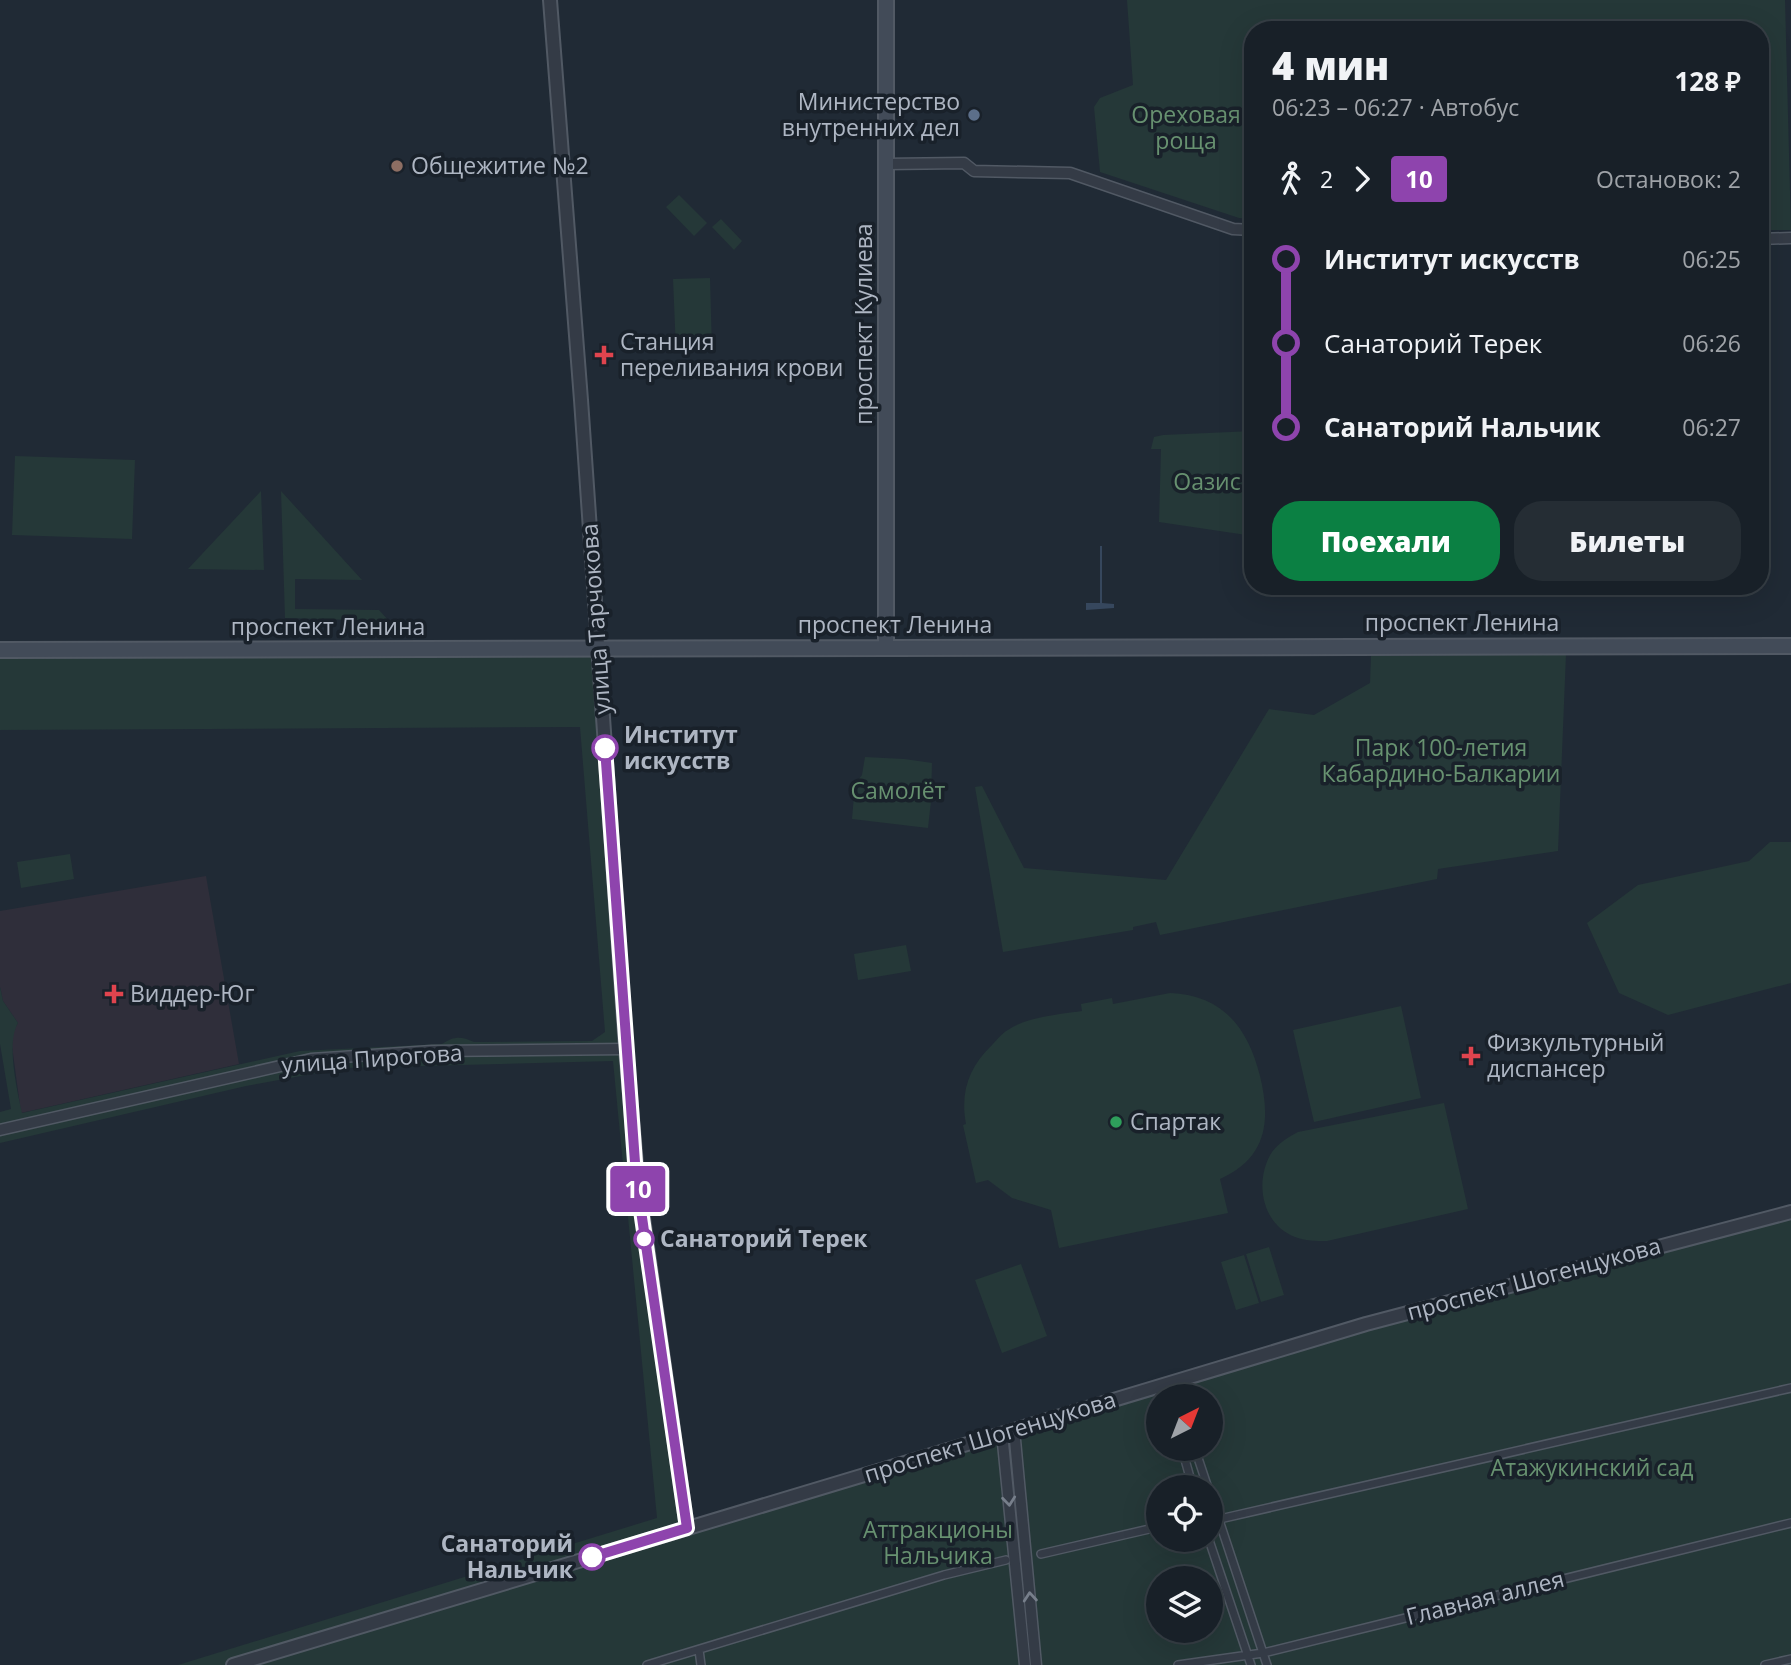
<!DOCTYPE html>
<html lang="ru">
<meta charset="utf-8">
<style>
:root{--surface:#182028;--page:#252d34;--text:#f1f3f6;--muted:#9fa3a8;--line:#363e45;--accent:#0b8043}
body{margin:0;font-family:"Open Sans",sans-serif;background:var(--page);color:var(--text);height:100vh;display:flex;flex-direction:column;font-size:26px;white-space:nowrap}
*{box-sizing:border-box;margin:0}
p{font-size:23px;color:var(--muted)}
.icon{flex:none;width:38px;height:38px;fill:none;stroke:currentColor;stroke-width:2;stroke-linecap:round;stroke-linejoin:round}
.map{position:relative;flex:1;overflow:hidden}
.panel{position:absolute;left:1244px;top:21px;width:525px;height:574px;display:flex;flex-direction:column;background:var(--surface);border-radius:28px;box-shadow:0 7px 28px #0002,0 0 0 2px var(--line)}
.panel>*{flex:none}
.badge{padding:0 14px;border-radius:5px;font-size:24px;line-height:46px}
.needle{width:46px;rotate:42deg}
.buttons{position:absolute;left:1146px;top:1384px;display:grid;gap:14px}
.buttons a{display:grid;place-items:center;width:77px;height:77px;border-radius:50%;background:var(--surface);box-shadow:0 7px 28px #0002,0 0 0 2px var(--line);font-size:35px}
.map>.badge{position:absolute;translate:-50% -50%;box-shadow:0 0 0 4px #fff}
.legs{display:flex;align-items:center;gap:10px;height:77px;padding:0 28px;font-size:23px}
.legs p{margin-inline-start:auto}
.headline{display:flex;align-items:center;justify-content:space-between;height:119px;padding:0 28px}
h1{font-size:38px;font-weight:800;line-height:52px}
.cta{display:flex;gap:14px;margin-top:auto;padding:14px 28px}
.cta a{flex:1;height:80px;border-radius:28px;background:var(--accent);color:#fff;font-size:28px;font-weight:800;line-height:80px;text-align:center}
.cta a+a{background:var(--page);color:var(--text)}
ul{padding:0 28px;list-style:none}
li{display:flex;align-items:center;gap:24px;height:84px;font-size:26px}
li i{display:grid;place-items:center;width:10px;height:100%;margin:0 9px;background:currentColor}
li i::after{content:'';width:18px;height:18px;margin:-9px;border:5px solid;border-radius:50%;background:var(--surface)}
li p{margin-inline-start:auto}
li:first-child i{background:linear-gradient(#0000 50%,currentColor 0)}
li:last-child i{background:linear-gradient(currentColor 50%,#0000 0)}
.map>svg:first-child{display:block}
.medical{fill:#2f2e3a}
.green{fill:#253838;fill-rule:evenodd}
.water{fill:#36475d}
.lines{fill:none;stroke-linecap:round;stroke-linejoin:round}
.pedestrian-casing{stroke:#515964;stroke-width:10}
.minor-casing{stroke:#515964;stroke-width:13}
.tertiary-casing{stroke:#515964;stroke-width:16}
.secondary-casing{stroke:#515964;stroke-width:18}
.pedestrian{stroke:#343b46;stroke-width:7}
.minor{stroke:#343b46;stroke-width:10}
.tertiary{stroke:#343b46;stroke-width:12}
.secondary{stroke:#424b58;stroke-width:14}
.oneway{stroke:#777f8b}
.line-1-casing{stroke:#fff;stroke-width:16}
.line-1{stroke:#8e44ad;stroke-width:10}
.service-dot{fill:#5c6f8a;stroke:#19212a;stroke-width:2.5}
.education-dot{fill:#8d6e63;stroke:#19212a;stroke-width:2.5}
.health-dot{fill:#e0444e;stroke:#19212a;stroke-width:2.5}
.stop-1-dot{fill:#fff;stroke:#8e44ad;stroke-width:3.5}
.leisure-dot{fill:#2e9e5b;stroke:#19212a;stroke-width:2.5}
.labels{text-anchor:middle;stroke-width:7;stroke-linejoin:round;paint-order:stroke}
.poi-label{font-size:23px;fill:#aeb6c3;stroke:#19212a;text-anchor:start}
.park-label{font-size:23px;fill:#679170;stroke:#19212a}
.street-label{font-size:23px;fill:#aeb6c3;stroke:#19212a}
.stop-label{font-size:23px;font-weight:bold;fill:#aeb6c3;stroke:#19212a;text-anchor:start}
</style>
<div class="map">
<svg width="1791" height="1665" viewBox="0 0 1791 1665">
<rect width="100%" height="100%" fill="#202a35"/>
<path class="medical" d="M206 876 239 1064 21 1113 12 1046 13 1031 18 1023 3 1001 0 987V911Z"/>
<path class="green" d="M1127 0H1785L1791 230H1761L1760 30H1253V219L1239 218 1100 172 1094 107 1100 98 1133 85Z
M679 195 707 223 694 236 666 207Z
M721 219 742 241 734 250 712 227Z
M710 278 712 350 676 351 673 279Z
M1253 431V536L1159 522 1161 449H1151L1154 437 1163 435Z
M15 456 135 460 132 539 12 535Z
M261 491 264 570 188 569Z
M281 491 362 580 295 579V609L379 610 389 621 285 618Z
M598 648 626 1049 687 1527 1366 1324 1791 1212V1665H178L657 1518 613 1061 345 1068 246 1086 0 1143V1112L11 1109 0 1044V987L3 1001 18 1023C6 1043 17 1090 22 1113L300 1051 442 1044C454 1036 461 1036 474 1042L592 1041 605 1032 580 727 0 730V650ZM1158 1396H1211V1449H1158ZM1158 1488H1211V1540H1158ZM1158 1578H1211V1631H1158Z
M1566 654 1558 851 1438 869 1437 879 1160 935 1156 922 1133 927V930L1003 952 975 787 982 786 1024 868 1166 880 1269 709 1314 715 1370 683 1371 656Z
M865 757 904 759 932 763 931 801 928 828 852 819 855 784 862 775Z
M1770 842H1791V983L1668 1015 1619 993 1587 923 1638 885 1749 861Z
M70 854 74 879 21 888 17 862Z
M906 945 911 971 858 980 854 954Z
M1170 993C1223 995 1248 1028 1260 1076 1271 1121 1267 1158 1220 1179L1228 1213 1059 1248 1051 1210 1012 1198 988 1180 976 1183 963 1125 966 1124C960 1092 969 1067 992 1045 997 1040 1002 1033 1008 1030 1026 1017 1061 1014 1082 1011L1081 1004 1112 998 1113 1004Z
M1401 1006 1421 1098 1314 1122 1293 1030Z
M1444 1103 1468 1209 1327 1241C1316 1241 1305 1241 1295 1237 1261 1224 1254 1180 1272 1152 1279 1143 1288 1137 1298 1132Z
M1269 1247 1284 1295 1261 1302 1246 1254Z
M1244 1255 1259 1303 1236 1310 1221 1262Z
M1021 1264 1047 1336 1002 1353 975 1280Z"/>
<path class="water" d="M1100 546H1102V603L1114 604V608L1086 610V603H1100Z"/>
<g class="lines">
<g class="pedestrian-casing">
<path id="pedestrian" d="M1182 1449 1193 1488
M1195 1449 1208 1488
M1211 1496 1267 1665
M1211 1521 1791 1388
M1209 1540 1251 1665
M1041 1554 1158 1527
M699 1650 701 1665
M647 1665 944 1575 1006 1560
M1178 1665 1263 1653 1791 1523
M1765 1665 1791 1659"/>
</g>
<g class="minor-casing">
<path id="minor" d="M886 164 964 163 974 171 1070 173 1233 229 1253 230
M1760 239 1791 238
M0 1130 311 1059 432 1051 626 1049
M1014 1429 1036 1665
M1002 1433 1025 1665"/>
</g>
<g class="tertiary-casing">
<path id="tertiary" d="M550 0 581 400 626 1049 637 1176 687 1528
M233 1665 1366 1324 1791 1212"/>
</g>
<g class="secondary-casing">
<path id="secondary" d="M886 0V648
M0 650 1791 646"/>
</g>
<use href="#pedestrian" class="pedestrian"/>
<use href="#minor" class="minor"/>
<use href="#tertiary" class="tertiary"/>
<use href="#secondary" class="secondary"/>
</g>
<defs><path id="oneway-chevron" d="M-2-3.5L2.5 0L-2 3.5" fill="none" stroke-width="1.6" stroke-linecap="round" stroke-linejoin="round" transform="scale(1.75)"/></defs>
<g class="oneway">
<use href="#oneway-chevron" transform="translate(1009 1501) rotate(84)"/>
<use href="#oneway-chevron" transform="translate(1030 1597) rotate(-95)"/>
</g>
<g class="lines">
<g class="line-1-casing">
<path id="line-1" d="M592 1557 687 1528 636 1176 605 748"/>
</g>
<use href="#line-1" class="line-1"/>
</g>
<circle class="service-dot" cx="974" cy="115" r="7"/>
<circle class="education-dot" cx="397" cy="166" r="7"/>
<g class="health-dot">
<path d="M600.5 344.5h7v7h7v7h-7v7h-7v-7h-7v-7h7z"/>
<path d="M110.5 983.5h7v7h7v7h-7v7h-7v-7h-7v-7h7z"/>
<path d="M1467.5 1045.5h7v7h7v7h-7v7h-7v-7h-7v-7h7z"/>
</g>
<g class="stop-1-dot">
<circle cx="605" cy="748" r="12"/>
<circle cx="644" cy="1239" r="9"/>
<circle cx="592" cy="1557" r="12"/>
</g>
<circle class="leisure-dot" cx="1116" cy="1122" r="7"/>
<g class="labels">
<g class="poi-label">
<text x="960" y="110" text-anchor="end">Министерство<tspan x="960" dy="26">внутренних дел</tspan></text>
<text x="411" y="174">Общежитие №2</text>
<text x="620" y="350">Станция<tspan x="620" dy="26">переливания крови</tspan></text>
<text x="130" y="1002">Виддер-Юг</text>
<text x="1487" y="1051">Физкультурный<tspan x="1487" dy="26">диспансер</tspan></text>
<text x="1130" y="1130">Спартак</text>
</g>
<g class="park-label">
<text x="1186" y="123">Ореховая<tspan x="1186" dy="26">роща</tspan></text>
<text x="1207" y="490">Оазис</text>
<text x="1441" y="756">Парк 100-летия<tspan x="1441" dy="26">Кабардино-Балкарии</tspan></text>
<text x="898" y="799">Самолёт</text>
<text x="1592" y="1476">Атажукинский сад</text>
<text x="938" y="1538">Аттракционы<tspan x="938" dy="26">Нальчика</tspan></text>
</g>
<g class="street-label">
<text transform="translate(864 324) rotate(-90)" y="8">проспект Кулиева</text>
<text transform="translate(596 619) rotate(-94)" y="8">улица Тарчокова</text>
<text x="1462" y="631">проспект Ленина</text>
<text x="895" y="633">проспект Ленина</text>
<text x="328" y="635">проспект Ленина</text>
<text transform="translate(372 1059) rotate(-4)" y="8">улица Пирогова</text>
<text transform="translate(1534 1279) rotate(-15)" y="8">проспект Шогенцукова</text>
<text transform="translate(990 1437) rotate(-17)" y="8">проспект Шогенцукова</text>
<text transform="translate(1485 1598) rotate(-14)" y="8">Главная аллея</text>
</g>
<g class="stop-label">
<text x="624" y="743">Институт<tspan x="624" dy="26">искусств</tspan></text>
<text x="660" y="1247">Санаторий Терек</text>
<text x="573" y="1552" text-anchor="end">Санаторий<tspan x="573" dy="26">Нальчик</tspan></text>
</g>
</g>
</svg>
<div class="buttons">
<a><svg class="needle" viewBox="-14 -14 28 28"><path d="M0-13l5 13h-10z" fill="#e53935"/><path d="M0 13l5-13h-10z" fill="#9fa3a8"/></svg></a>
<a><svg class="icon" aria-label="locate" viewBox="0 0 24 24"><circle cx="12" cy="12" r="6"/><path d="M12 2v4M12 18v4M2 12h4M18 12h4"/></svg></a>
<a><svg class="icon" aria-label="layers" viewBox="0 0 24 24"><path d="M12 4l9 5-9 5-9-5zM3 14l9 5 9-5"/></svg></a>
</div>
<b class="badge" style="left:638px;top:1189px;background:#8e44ad;color:#fff">10</b>
<section class="panel">
<div class="headline"><div><h1>4 мин</h1><p>06:23 – 06:27 · Автобус</p></div><b>128 ₽</b></div>
<div class="legs"><svg class="icon" aria-label="walk" viewBox="0 0 24 24"><circle cx="13" cy="4" r="2"/><path d="M13 8l-2 6 4 7M11 14l-3 7M7 12l3-4h3l4 4"/></svg>2<svg class="icon" aria-label="forward" viewBox="0 0 24 24"><path d="M9 5l7 7-7 7"/></svg><b class="badge" style="background:#8e44ad;color:#fff">10</b><p>Остановок: 2</p></div>
<ul>
<li><i style="color:#8e44ad"></i><b>Институт искусств</b><p>06:25</p></li>
<li><i style="color:#8e44ad"></i><span>Санаторий Терек</span><p>06:26</p></li>
<li><i style="color:#8e44ad"></i><b>Санаторий Нальчик</b><p>06:27</p></li>
</ul>
<div class="cta"><a>Поехали</a><a>Билеты</a></div>
</section>
</div>
